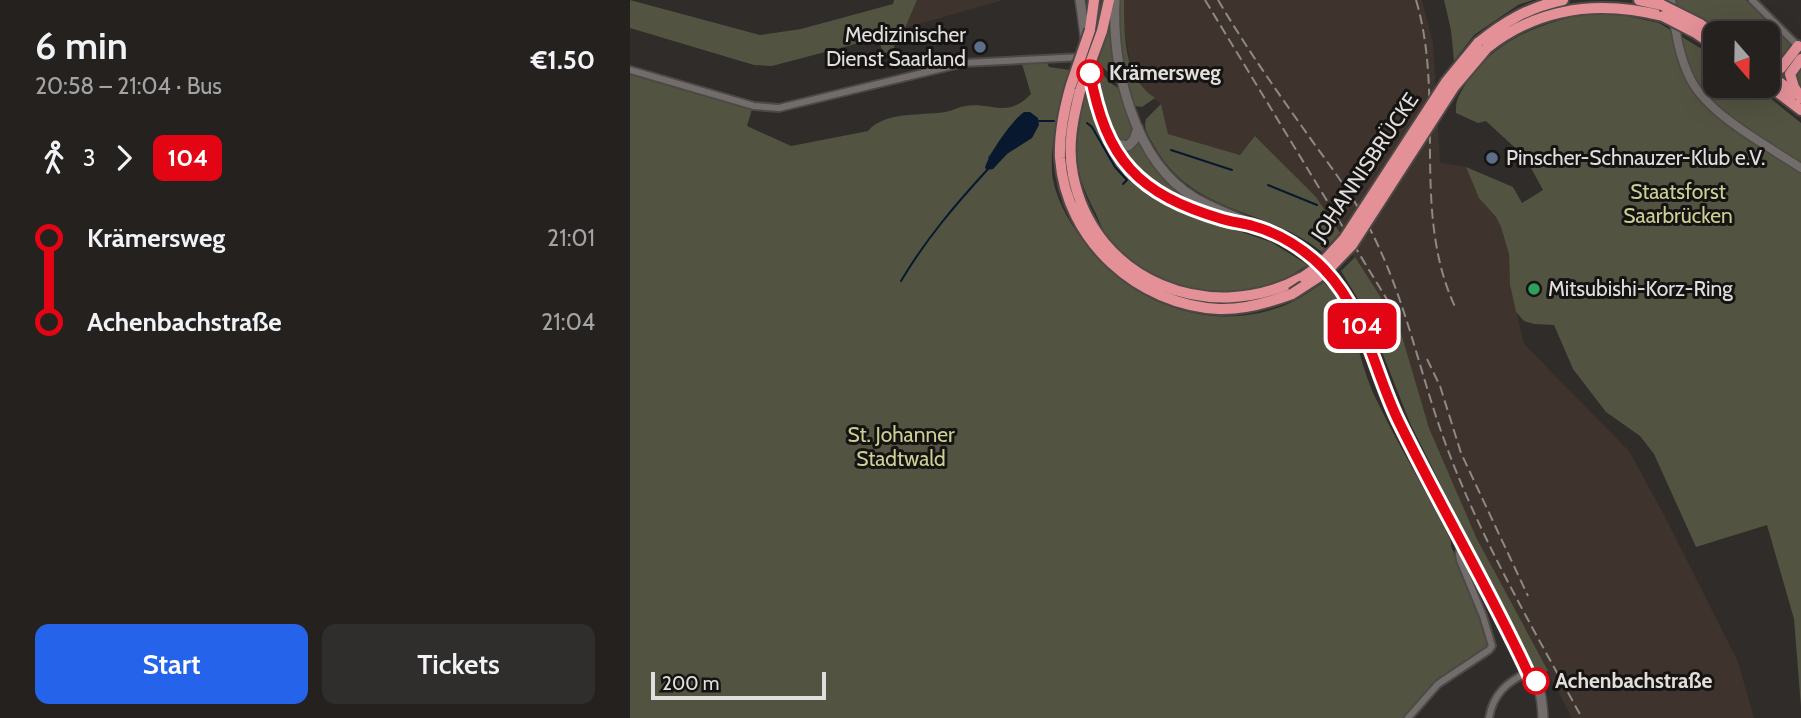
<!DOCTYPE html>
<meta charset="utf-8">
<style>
:root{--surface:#24211f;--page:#302e2c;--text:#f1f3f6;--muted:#a3a3a4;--line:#413e3d;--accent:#2563eb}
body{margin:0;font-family:Cabin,sans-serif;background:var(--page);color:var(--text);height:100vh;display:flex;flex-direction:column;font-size:26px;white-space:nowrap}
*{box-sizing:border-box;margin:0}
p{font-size:23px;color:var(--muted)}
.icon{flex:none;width:38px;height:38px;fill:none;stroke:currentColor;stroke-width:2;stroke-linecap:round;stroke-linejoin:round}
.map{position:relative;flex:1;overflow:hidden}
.panel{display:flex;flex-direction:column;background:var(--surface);width:630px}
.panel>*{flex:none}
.badge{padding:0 14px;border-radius:10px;font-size:24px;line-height:46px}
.needle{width:46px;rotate:160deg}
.buttons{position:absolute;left:1073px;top:21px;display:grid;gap:14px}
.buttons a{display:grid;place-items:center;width:77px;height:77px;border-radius:14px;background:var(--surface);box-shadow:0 7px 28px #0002,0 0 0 2px var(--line);font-size:35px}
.scale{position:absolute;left:21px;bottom:18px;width:175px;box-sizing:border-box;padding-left:7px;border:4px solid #e1dedc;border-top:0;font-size:19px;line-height:24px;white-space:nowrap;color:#e1dedc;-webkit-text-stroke:5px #161413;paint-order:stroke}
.map>.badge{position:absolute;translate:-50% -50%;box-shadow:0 0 0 4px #fff}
.legs{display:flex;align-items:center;gap:10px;height:77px;padding:0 35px;font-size:23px}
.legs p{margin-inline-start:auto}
.summary{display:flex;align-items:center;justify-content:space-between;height:119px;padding:0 35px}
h1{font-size:38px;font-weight:600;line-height:52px}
.cta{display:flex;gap:14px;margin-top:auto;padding:14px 35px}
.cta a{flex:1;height:80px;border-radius:14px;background:var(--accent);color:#fff;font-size:28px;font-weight:600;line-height:80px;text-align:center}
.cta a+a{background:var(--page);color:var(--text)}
ul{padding:0 35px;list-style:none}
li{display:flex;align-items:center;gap:24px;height:84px;font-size:26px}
li i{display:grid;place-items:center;width:10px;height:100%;margin:0 9px;background:currentColor}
li i::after{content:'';width:18px;height:18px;margin:-9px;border:5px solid;border-radius:50%;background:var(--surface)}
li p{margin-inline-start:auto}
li:first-child i{background:linear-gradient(#0000 50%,currentColor 0)}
li:last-child i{background:linear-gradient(currentColor 50%,#0000 0)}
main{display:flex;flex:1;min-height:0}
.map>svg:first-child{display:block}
.built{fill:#3e342d}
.green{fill:#525340;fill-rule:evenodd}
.water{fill:#08192f}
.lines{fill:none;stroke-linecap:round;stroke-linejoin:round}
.stream{stroke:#08192f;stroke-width:2}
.minor-casing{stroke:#4c4946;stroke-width:10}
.tertiary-casing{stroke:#4c4946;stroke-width:11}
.secondary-casing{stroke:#4c4946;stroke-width:12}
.trunk-casing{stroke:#4c4946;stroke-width:14}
.minor{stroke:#726d6a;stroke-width:6}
.tertiary{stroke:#726d6a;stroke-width:8}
.secondary{stroke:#726d6a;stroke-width:9}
.trunk{stroke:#e39097;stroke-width:10}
.rail{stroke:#8d8987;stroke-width:2;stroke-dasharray:10 5;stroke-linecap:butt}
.trunk-bridge-casing{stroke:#4c4946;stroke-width:14;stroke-linecap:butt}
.trunk-bridge{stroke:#e39097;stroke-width:10}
.line-1-casing{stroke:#fff;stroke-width:16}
.line-1{stroke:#e30513;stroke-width:10}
.service-dot{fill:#5c6f8a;stroke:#161413;stroke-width:2.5}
.stop-1-dot{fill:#fff;stroke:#e30513;stroke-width:3.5}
.leisure-dot{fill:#2e9e5b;stroke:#161413;stroke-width:2.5}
.labels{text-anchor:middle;stroke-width:6;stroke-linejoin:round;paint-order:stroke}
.poi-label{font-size:21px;fill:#e1dedc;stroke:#161413;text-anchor:start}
.stop-label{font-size:21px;font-weight:bold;fill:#e1dedc;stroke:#161413;text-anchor:start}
.street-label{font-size:21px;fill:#e1dedc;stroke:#161413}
.park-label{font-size:21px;fill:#cccf93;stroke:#161413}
</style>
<main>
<section class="panel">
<div class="summary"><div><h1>6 min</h1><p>20:58 – 21:04 · Bus</p></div><b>€1.50</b></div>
<div class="legs"><svg class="icon" aria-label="walk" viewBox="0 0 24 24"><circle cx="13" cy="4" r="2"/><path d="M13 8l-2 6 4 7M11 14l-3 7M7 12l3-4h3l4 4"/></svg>3<svg class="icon" aria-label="forward" viewBox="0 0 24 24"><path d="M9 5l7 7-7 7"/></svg><b class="badge" style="background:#e30513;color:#fff">104</b></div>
<ul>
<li><i style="color:#e30513"></i><b>Krämersweg</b><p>21:01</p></li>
<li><i style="color:#e30513"></i><b>Achenbachstraße</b><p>21:04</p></li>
</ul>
<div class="cta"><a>Start</a><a>Tickets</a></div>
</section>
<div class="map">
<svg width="1171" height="718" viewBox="0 0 1171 718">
<rect width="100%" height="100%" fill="#302c29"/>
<path class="built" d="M287 0H373L275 28Z
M494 0H792L803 43 810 163 836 167 849 198 866 217 871 227 879 254 880 285 894 344 999 451 1033 513 1108 662 1124 718H942L847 539 799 428 769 326 686 197 626 136 610 155 538 134 531 104 513 90 502 72 494 29Z"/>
<path class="green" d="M0 0 130 35 171 29 263 4 264 0H287L275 28 277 35 266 38 263 53 254 56 248 38 142 66 124 65 0 28Z
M490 0H494C494 34 493 77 525 98L512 107 505 106 494 68 496 66C488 47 490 22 490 0Z
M814 0H903L888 5 844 35 824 61 821 30Z
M1033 0H1116L1171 55V90L1138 66V33H1091L1067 17Z
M959 13 997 16 1029 23 1085 57V86H1125L1171 123V707L1164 619 1137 525 1066 547 1024 454 1010 436 976 412 943 369 924 325 904 324 894 321 886 312 880 285 879 254 871 227 866 217 849 198 836 167 883 187 892 203 913 190 895 157 856 121 848 123 826 113C825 98 831 92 839 79 868 38 912 23 959 13Z
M478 30 482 31 491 86 468 62Z
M417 63 419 67 440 70C430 98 418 152 423 180 428 205 442 226 457 246 504 307 590 336 662 302 673 297 683 289 694 282 726 314 727 360 746 399 769 447 798 493 821 541V546L859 639 857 646C823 669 798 685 774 718H0V73L122 109 117 126 161 146 238 131C255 111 290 116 315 112 322 111 328 107 335 106 362 102 377 119 401 94L392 64ZM388 117 407 118C410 136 392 144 380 152 373 156 368 163 363 169L358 157C370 144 376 129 388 117Z
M462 63 482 84 491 90C497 106 511 128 496 142L484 140C470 118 467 88 462 63Z
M457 88 465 123 476 146 492 170 515 192 540 208 641 242 678 265C667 271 657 279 645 283 589 305 513 288 477 236 472 229 469 220 465 212 455 193 447 173 446 151 445 130 451 109 457 88Z
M531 104 538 134 610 155 625 136 686 197 710 233 692 252C634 206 562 216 523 144 518 135 513 129 516 119Z
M510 139 527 168 586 213C547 200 515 184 490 150L499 148Z
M725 257 769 326 799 428 847 539 918 671 905 675 780 423 737 314 711 271Z"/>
<path class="water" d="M394 112H400L408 118 409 125 402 138 378 153 363 169 357 170 355 168C359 153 381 122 394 112Z"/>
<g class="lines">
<path class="stream" d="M409 121H424
M457 123 462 127 485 167 497 180 493 184
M541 150 602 170
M638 185 687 205
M271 281C296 239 325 205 358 169"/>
<g class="minor-casing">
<path id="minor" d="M1122 0 1170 48
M0 70 124 106 149 108 334 63 452 57
M778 718 808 684 859 650 862 646 853 616 830 560 829 554 832 543
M859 718C863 694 877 682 898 672"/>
</g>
<g class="tertiary-casing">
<path id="tertiary" d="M1041 0C1045 27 1048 55 1061 80 1079 115 1138 146 1171 168"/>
</g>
<g class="secondary-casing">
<path id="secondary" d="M450 0C457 42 458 86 473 126 495 185 553 211 611 224
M485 0C482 67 503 161 565 198 579 206 594 212 608 218 650 234 689 256 715 293 741 331 748 379 768 420 810 506 858 589 899 675 912 687 912 702 913 718
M481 143 498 146 504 140 508 128"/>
</g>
<g class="trunk-casing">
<path id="trunk" d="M1009 0 1032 5
M1070 24 1085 35
M460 30 464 0
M472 31 479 0
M1066 33 1085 46
M848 43C874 22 899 7 933 0
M857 48C909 7 970 0 1033 16
M1171 59 1160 74 1164 87 1171 98
M1138 71 1151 68 1168 46
M1138 74 1166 94
M441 85C434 109 429 133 430 158 436 241 508 305 589 309 614 310 638 303 662 294
M1138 85 1171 110
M450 91C443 118 437 146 443 175 464 282 581 327 673 277"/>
</g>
<use href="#minor" class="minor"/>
<use href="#tertiary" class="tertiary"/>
<use href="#secondary" class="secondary"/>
<use href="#trunk" class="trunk"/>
<path class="rail" d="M575 0 767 316
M588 0C614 44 643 86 673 128 696 161 722 193 740 229 778 303 790 378 819 453 853 543 906 634 952 718
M786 0C816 101 780 212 826 309
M797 359 810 386 831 453 898 596"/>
<g class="trunk-bridge-casing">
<path id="trunk-bridge" d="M1032 5 1070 24
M1033 16 1066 33
M441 85 460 30
M450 91 472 31
M673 277 690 265 714 239 816 82 848 43
M662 294 696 272 722 245 824 87 857 48"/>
</g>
<use href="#trunk-bridge" class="trunk-bridge"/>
</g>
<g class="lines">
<g class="line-1-casing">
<path id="line-1" d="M460 73C476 160 508 194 592 219 602 222 613 223 623 226 649 233 676 250 694 269 736 313 743 368 768 420 810 506 859 588 899 675L906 681"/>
</g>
<use href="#line-1" class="line-1"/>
</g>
<g class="service-dot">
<circle cx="350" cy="47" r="7"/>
<circle cx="862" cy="158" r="7"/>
</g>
<g class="stop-1-dot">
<circle cx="460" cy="73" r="12"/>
<circle cx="906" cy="681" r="12"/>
</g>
<circle class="leisure-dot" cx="904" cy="289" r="7"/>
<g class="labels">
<g class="poi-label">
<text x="336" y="42" text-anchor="end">Medizinischer<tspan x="336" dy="24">Dienst Saarland</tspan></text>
<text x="876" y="165">Pinscher-Schnauzer-Klub e.V.</text>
<text x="918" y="296">Mitsubishi-Korz-Ring</text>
</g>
<g class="stop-label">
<text x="479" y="80">Krämersweg</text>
<text x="925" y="688">Achenbachstraße</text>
</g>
<g class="street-label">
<text transform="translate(735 167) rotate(-56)" y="7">JOHANNISBRÜCKE</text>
</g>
<g class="park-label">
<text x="1048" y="199">Staatsforst<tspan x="1048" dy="24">Saarbrücken</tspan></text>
<text x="271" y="442">St. Johanner<tspan x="271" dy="24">Stadtwald</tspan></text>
</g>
</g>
</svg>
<div class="buttons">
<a><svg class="needle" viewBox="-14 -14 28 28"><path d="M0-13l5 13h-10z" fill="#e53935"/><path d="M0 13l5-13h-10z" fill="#a3a3a4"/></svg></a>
</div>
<div class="scale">200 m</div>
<b class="badge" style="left:732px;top:326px;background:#e30513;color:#fff">104</b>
</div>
</main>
